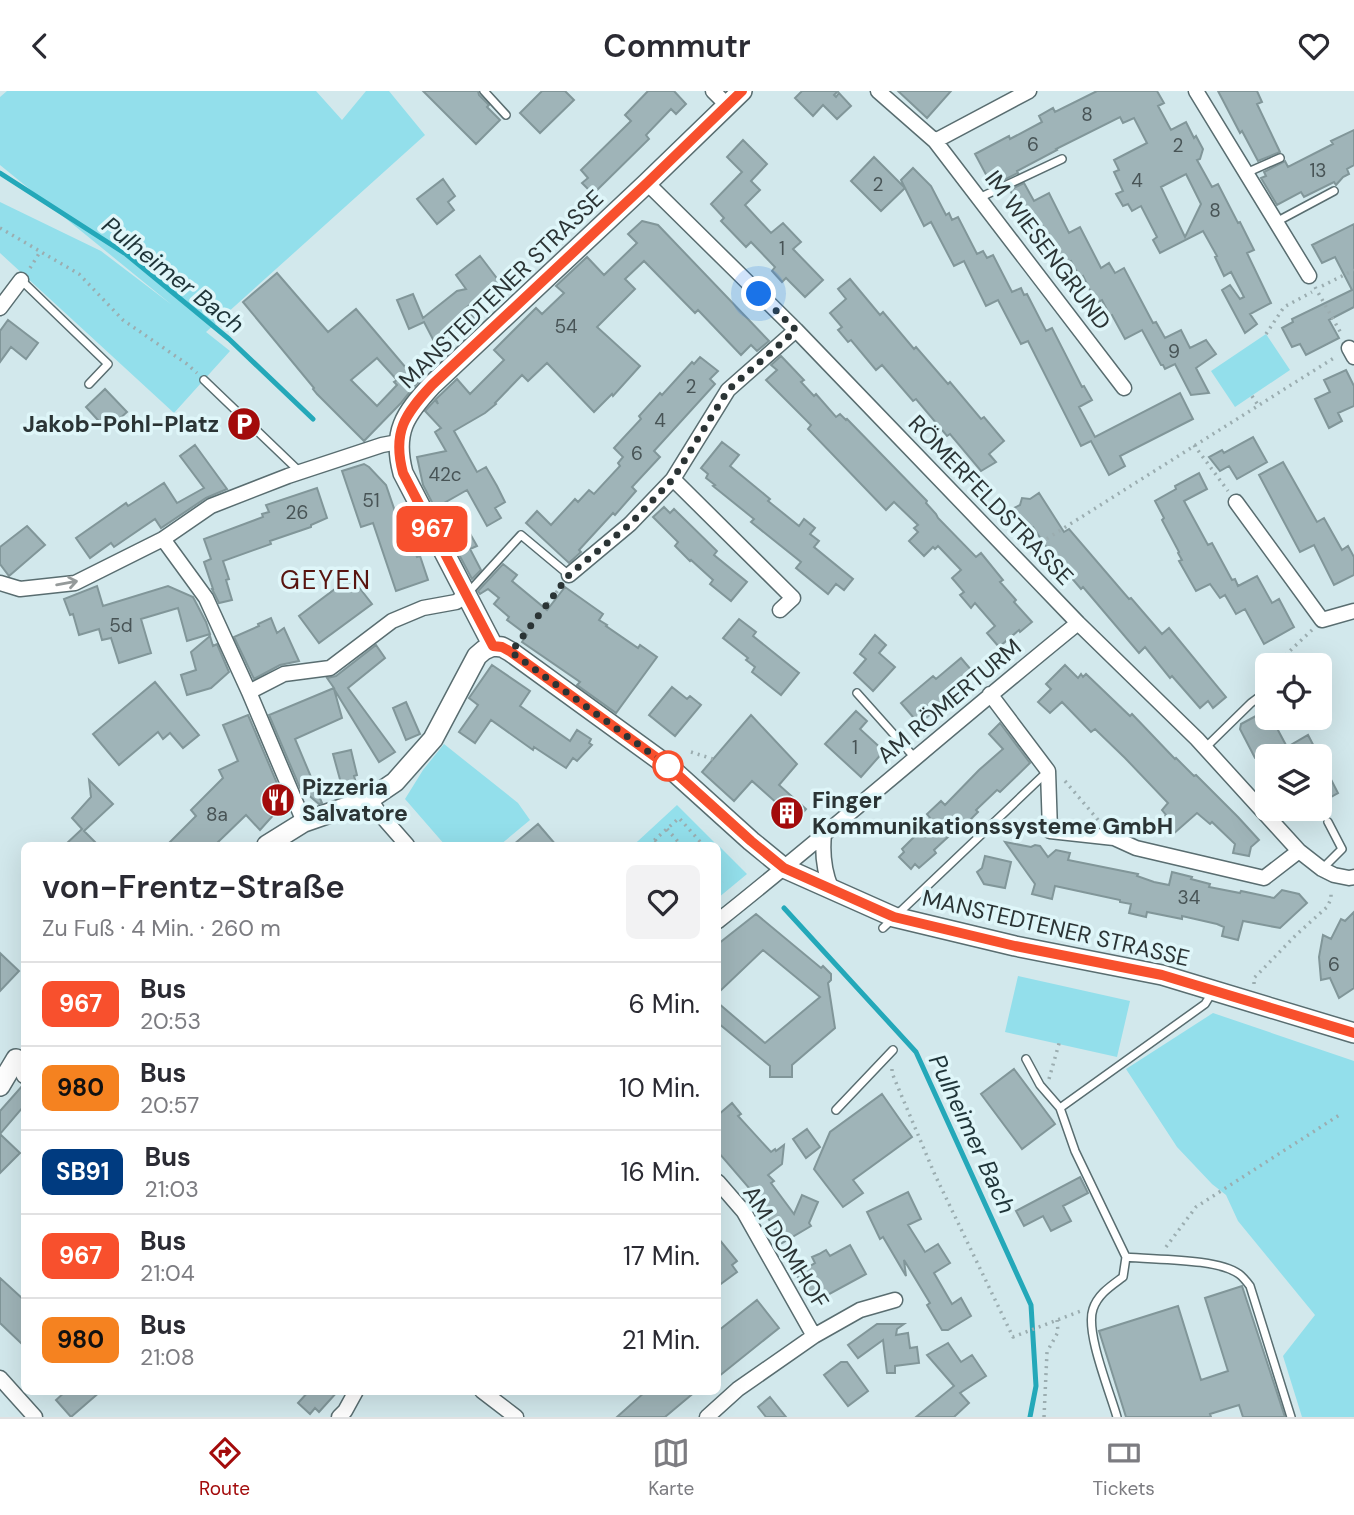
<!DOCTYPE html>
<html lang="de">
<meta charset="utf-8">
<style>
:root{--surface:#fff;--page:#f2f2f3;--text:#2b2b33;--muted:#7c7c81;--line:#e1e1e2;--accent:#a30b0b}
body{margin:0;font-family:"DM Sans",sans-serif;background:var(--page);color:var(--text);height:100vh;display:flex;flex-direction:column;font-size:26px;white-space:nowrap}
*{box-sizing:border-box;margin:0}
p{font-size:23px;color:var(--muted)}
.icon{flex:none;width:38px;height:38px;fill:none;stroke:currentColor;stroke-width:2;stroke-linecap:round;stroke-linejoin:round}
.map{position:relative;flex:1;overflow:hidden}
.details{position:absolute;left:21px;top:751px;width:700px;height:553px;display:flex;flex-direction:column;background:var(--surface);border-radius:10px;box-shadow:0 7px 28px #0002}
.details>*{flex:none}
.badge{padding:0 14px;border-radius:10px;font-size:24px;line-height:46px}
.controls{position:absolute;left:1255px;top:562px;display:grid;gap:14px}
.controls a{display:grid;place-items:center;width:77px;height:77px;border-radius:10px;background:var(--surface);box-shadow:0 7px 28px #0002;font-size:35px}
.you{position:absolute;width:35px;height:35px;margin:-18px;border:5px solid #fff;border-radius:50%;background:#1a73e8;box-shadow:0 0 0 10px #1a73e833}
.map>.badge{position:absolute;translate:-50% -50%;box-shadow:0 0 0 4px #fff}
.round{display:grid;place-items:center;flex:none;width:74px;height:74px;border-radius:10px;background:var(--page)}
.head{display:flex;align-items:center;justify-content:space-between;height:119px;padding:0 21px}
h1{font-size:33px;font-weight:600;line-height:52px}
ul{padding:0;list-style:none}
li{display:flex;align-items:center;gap:21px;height:84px;padding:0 21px;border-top:2px solid var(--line)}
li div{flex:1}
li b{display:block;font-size:26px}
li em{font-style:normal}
li .badge{min-width:77px;font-weight:700;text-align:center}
header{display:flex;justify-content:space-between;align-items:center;height:91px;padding:0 21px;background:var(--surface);font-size:32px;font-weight:600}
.menu{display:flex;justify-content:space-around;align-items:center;height:98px;border-top:2px solid var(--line);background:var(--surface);font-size:19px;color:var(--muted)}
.menu a{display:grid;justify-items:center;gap:4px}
.menu .current{color:var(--accent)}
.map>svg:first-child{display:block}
.green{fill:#93dfeb}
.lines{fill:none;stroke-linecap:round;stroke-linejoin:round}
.stream{stroke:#24a8b9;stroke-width:5}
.building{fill:#9fb4b8;stroke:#819699;stroke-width:2;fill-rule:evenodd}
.service-casing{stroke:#596d70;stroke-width:10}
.minor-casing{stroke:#596d70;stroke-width:17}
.tertiary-casing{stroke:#596d70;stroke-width:22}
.path{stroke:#9badb0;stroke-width:3.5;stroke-dasharray:2 5;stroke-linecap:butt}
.service{stroke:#fff;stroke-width:7}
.minor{stroke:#fff;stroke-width:14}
.tertiary{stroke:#fff;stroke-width:19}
.oneway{stroke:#959a9a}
.line-casing{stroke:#fff;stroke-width:16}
.line{stroke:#f8502d;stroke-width:10}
.walk{stroke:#2b3435;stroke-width:7;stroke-dasharray:0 12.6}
.stop-dot{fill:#fff;stroke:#f8502d;stroke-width:3.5}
.labels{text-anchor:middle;stroke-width:7;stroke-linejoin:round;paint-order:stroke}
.number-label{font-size:19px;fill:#485456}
.street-label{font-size:23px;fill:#2b3435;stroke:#dff6f9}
.poi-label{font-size:23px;font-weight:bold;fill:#2b3435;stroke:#dff6f9;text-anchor:start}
.water-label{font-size:24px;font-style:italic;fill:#1f3438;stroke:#dff6f9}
.quarter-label{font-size:26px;letter-spacing:2px;fill:#58140f;stroke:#dff6f9}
</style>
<header><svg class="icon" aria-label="back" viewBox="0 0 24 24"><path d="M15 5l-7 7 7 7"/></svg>Commutr<svg class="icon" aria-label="heart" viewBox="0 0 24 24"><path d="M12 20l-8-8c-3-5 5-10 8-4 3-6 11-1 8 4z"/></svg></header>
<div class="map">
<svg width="1354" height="1326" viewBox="0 0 1354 1326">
<rect width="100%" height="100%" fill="#d2e8ec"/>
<path class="green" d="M7 0H316L342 29 366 0H389L425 44 206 241 230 260 174 322 0 162V111L101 160 172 214 0 74V6Z
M1266 243 1290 279 1235 316 1211 280Z
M444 653 518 712 530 729 500 754H445L405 708 423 679Z
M677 714 717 754H633L638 750Z
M718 754 747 783 718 807Z
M1018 885 1130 910 1117 966 1005 941Z
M1213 922 1354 970V1326H1302L1283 1265 1315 1224 1238 1130 1226 1104 1212 1093 1177 1056 1126 978Z"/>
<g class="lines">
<path class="stream" d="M0 82 126 163 229 248 313 328
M784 817 916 961 1031 1214 1036 1295 1030 1326"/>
</g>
<path class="building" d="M423 0H478L479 4 489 14 487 16 500 29 476 53Z
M542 0H565L574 9 540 42 520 22Z
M648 0H674L686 13 676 23 671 18 646 44 649 48 593 103 582 92 588 87 581 79 631 30 625 24Z
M802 0H838L834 4 836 6 839 2 851 15 837 28 823 14 813 25 795 7Z
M898 0H951L927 27Z
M1097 0H1157L1164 12 1158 15 1171 39 1186 31 1194 47 1196 45 1203 58 1200 68 1197 69 1212 96 1218 93 1238 132 1240 131 1254 159 1247 162 1271 212 1250 223 1257 233 1245 242 1222 199 1230 194 1240 208 1244 206 1231 181 1224 185 1215 166 1217 165 1203 140 1160 162 1153 149 1157 146 1141 115 1132 120 1128 113 1123 115 1116 103 1123 100 1114 81 1119 79 1114 69 1147 52 1134 27 1123 32 1120 26 1056 58 1057 59 1017 80 1018 82 1004 89 1002 85 990 91 975 63 1009 45 1010 48 1042 31 1039 25 1053 17 1055 21ZM1186 83 1201 113 1185 146 1161 96Z
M1218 0H1257L1262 11 1257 13 1280 61 1258 70 1242 40 1240 42Z
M1354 39V74L1347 78 1349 83 1343 86 1336 94 1334 91 1304 106 1301 101 1277 114 1261 87 1266 85 1264 81 1285 70 1288 76 1333 53 1331 50Z
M743 49 767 73 751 90 760 99 745 114 771 142 783 132 801 151 793 158 823 189 805 206 786 187 782 191 772 180 775 176 751 151 746 156 721 130 724 127 711 113 742 81 727 66Z
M874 66 905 97 881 120 851 90Z
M913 77 931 95 946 124 949 122 952 129 958 126 977 163 983 160 987 167 993 164 1012 201 1021 197 1024 204 1027 203 1046 240 1052 237 1082 296 1084 295 1092 309 1079 316 1095 346 1180 302 1193 328 1120 365 1125 375 1109 384 1091 350 1081 355 1028 250 1021 253 998 209 986 215 964 170 954 175 931 131 924 135 901 89Z
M443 88 455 105 448 111 454 119 437 133 417 108Z
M1024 92 1034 110 1049 102 1069 142 1080 136 1101 177 1109 172 1115 182 1124 177 1153 232 1156 231 1165 247 1181 239 1190 257 1206 249 1216 263 1196 277 1209 302 1191 304 1175 273 1165 278 1163 274H1161L1142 239 1125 248 1112 224 1110 225 1102 209 1096 212 1083 185 1080 187 1071 170 1064 173 1053 150 1051 152 1042 134 1033 138 1022 116 1019 117 1010 99Z
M642 130 658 134 769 250 757 260 751 254 741 264 698 219 695 222 644 170 625 188 635 198 597 236 640 275 613 305 612 303 594 321 547 272 528 290 522 284 495 312 496 313 485 322 454 340 477 381 486 376 497 395 505 411 495 417 501 427 487 435 467 399 435 417 423 394 417 366 446 360 435 341 441 337 425 320 435 309 438 313 436 308 457 288 470 303 504 269 494 259 536 217 542 223 564 202 556 195 587 166 604 184 637 152 628 143Z
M1354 133V216L1329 229 1339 247 1306 264 1300 253 1292 256 1282 237 1293 231 1292 228 1352 199 1335 166 1322 172 1312 154Z
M480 165 499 190 501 189 466 217 477 231 454 252 439 260 424 231 409 238 397 209 413 203 423 227 457 200 466 198 456 184Z
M277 182 328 241 356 218 418 291 401 312 364 350 317 303 313 298 314 297 243 211ZM377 267 397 289 394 291 397 294 377 315 351 289Z
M850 188 880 224 883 221 914 258 916 256 948 293 950 291 981 328 984 326 1004 350 989 363 996 371 981 380 950 343 947 345 916 308 913 310 882 274 876 279 851 249 848 251 838 239 842 236 830 222 846 208 838 198Z
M8 229 38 252 26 268 11 256 0 271V240Z
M781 265 804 289 801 291 814 305 816 303 836 326 840 323 846 329 847 328 927 410 926 412 936 423 938 427 976 466 981 462 1003 489 1000 491 1016 509 1014 511 1032 531 1020 541 1019 539 999 556 987 542 995 535 975 512 971 517 960 504 964 501 952 487 961 479 938 455 935 458 933 456 924 465 909 450 918 441 914 437 918 434 894 411 886 419 808 338 811 334 766 289 777 279 771 274Z
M700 266 718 280 710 288 715 293 654 360 660 366 632 396 636 400 615 424 613 422 579 459 581 461 569 472 526 432 537 420 551 434 575 408 578 411 589 399 594 403 620 375 618 372 623 366 614 357 641 328 639 325 660 302 662 304 692 271 694 273Z
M1346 279 1354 295V315L1338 322 1342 330 1329 337 1315 308 1330 301 1324 289Z
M105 298 127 321 107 339 86 316Z
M1253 346 1267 371 1237 388 1229 375 1220 380 1209 366 1222 359 1224 362Z
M722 351 739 364 730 375 770 408 768 410 799 435 804 428 815 437 810 443 819 450 814 456 853 488 844 499 836 493 828 503 796 477 801 471 751 431 754 428 713 395 715 394 706 387 708 383 701 377Z
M195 354 227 398 206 407 161 437 155 428 114 456 111 452 90 467 76 447 126 412 128 415 164 392 177 412 204 397 180 365Z
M1283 371 1317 431 1324 427 1342 459 1348 455 1354 466V484L1334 494 1314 454 1300 461 1259 384Z
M364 373 369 376 386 394 399 432H401L410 454 412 453 417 466 420 465 428 489 396 500 373 432 361 436 342 380Z
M1199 382 1207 398 1184 410 1208 454 1212 452 1232 489 1235 488 1238 495 1257 485 1272 512 1279 508 1294 536 1264 553 1245 518 1236 523 1225 504 1220 507 1210 493 1196 500 1179 470 1182 469 1178 462 1179 461 1162 429 1164 427 1155 410 1176 398 1175 395Z
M317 397 327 427 311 434V436L270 450 271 453 223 470 229 488 226 489 232 509 219 512 212 498H213L204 471 211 468 204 448 263 426 262 423 269 421 266 414Z
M1039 402 1064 441 1069 438 1129 508 1131 507 1162 543 1169 537 1226 606 1213 617 1208 610 1200 617 1172 585 1170 587 1145 556 1139 562 1083 496 1081 498 1051 463 1033 436 1026 440 1012 418 1020 414 1022 407 1030 408Z
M664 416 670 422 674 418 717 460 714 464 747 491 731 510 710 493 713 489 691 469 690 470 675 455 678 451 653 426Z
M464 432 477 455 470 458 481 479 472 488 447 441Z
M27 435 45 454 9 485 0 473V456Z
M503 473 517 484 512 490 547 519 565 496 603 523 599 529 607 534 606 535 638 557 640 554 657 566 616 622 577 594 580 591 522 551 527 544 507 529 509 526 494 513 499 507 488 498 480 503 478 500Z
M351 486 372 513 319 552 299 525Z
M97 495 103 515 168 495 193 506 206 531 210 543 187 550 178 517 141 528 151 562 119 572 111 547 102 549 99 538 79 544 73 523 70 524 64 508Z
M271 527 277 542 284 537 299 570 280 574 254 588 234 546 259 535 258 533Z
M739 528 756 541 753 545 799 582 781 604 752 581 755 576 746 569 748 567 723 547Z
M875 544 886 554 879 562 895 576 873 600 854 582 866 568 860 563Z
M210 545 213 555 217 553 229 581 211 597 187 604 181 584 196 579 191 561Z
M376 554 385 567 348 597 395 661 379 671 334 598 342 627 295 648 322 712 319 713 300 697 269 624 334 597 327 587 336 585Z
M961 567 972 580 947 602 951 606 919 633 901 612 933 585 936 588Z
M492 574 530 600 520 615 570 650 577 639 591 648 589 652 592 654 577 670 573 667 566 677 534 656 533 659 491 629 475 652 459 641 478 614 469 607Z
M1065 574 1078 587 1081 583 1083 586 1086 583 1130 625 1132 623 1175 668 1176 667 1194 685 1196 684 1238 726 1259 749 1251 756 1249 765 1233 762 1235 753 1212 731 1210 733 1197 722 1171 745 1158 732 1166 724 1162 719 1168 712 1125 667 1095 638 1091 641 1062 611 1050 622 1038 611 1051 598 1046 593Z
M155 591 199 644 183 657 170 642 163 648 158 641 119 674 93 643Z
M672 596 687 608 690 605 701 614 675 645 649 624Z
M406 611 420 643 406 649 393 617Z
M1267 619V626H1271L1287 656 1308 644 1319 665H1267L1260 669 1255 667 1240 638 1241 633Z
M856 620 867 630 860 638 884 660 861 686 825 653Z
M248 624 285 711 260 739 246 724 215 754H167L196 725 191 719 223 687 219 679 238 670 223 634Z
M751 624 797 673 779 694 806 718 790 736 773 721 779 714 752 690 734 710 702 681Z
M1000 632 1030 672 1000 701 997 699 976 719 978 721 962 737 960 735 934 759 936 762 919 777 915 773 911 778 899 766 904 761 902 758 918 742 916 740 930 727 927 723 941 710 945 714 979 679 1003 658 989 643Z
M351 659 357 684 354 685 358 699 344 703 333 663Z
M1320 667 1338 702 1320 712Z
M89 689 113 713 84 740 98 754H65L82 738 72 727 91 706Z
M538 733 556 754H513Z
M1005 751 1031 756 1035 754 1040 755 1048 766 1056 759 1070 762 1068 769 1138 783 1137 785 1154 791 1169 794 1172 781 1192 786 1191 788 1210 793 1209 796 1240 802 1241 800 1274 807 1282 799 1299 803 1307 812 1280 837 1243 830 1238 849 1222 845 1224 836 1217 833 1182 825V828L1147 821 1146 826 1129 822 1131 813 1120 811V809L1055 795 1052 808 1032 803 1035 793Z
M985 765 1011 771 1005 797 984 793 977 781 982 777Z
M1354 821V897L1339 907 1330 887 1321 889 1319 866 1323 844 1331 848 1341 828 1345 830Z
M756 823 821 877 823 875 831 883V889L828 892 835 937 792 974V986H770V975L718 932V912L765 952 820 906 763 859 718 902V853Z
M0 862 19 880 0 900Z
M1014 978 1055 1033 1022 1058 981 1003Z
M23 994H24V1015L0 1043V1020Z
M882 1003 912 1046 853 1089 863 1102 843 1116 814 1078 830 1041Z
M732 1012 741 1023 738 1025 771 1061 775 1058 776 1060 784 1054 782 1073 768 1084 774 1090 771 1092 794 1123 802 1104 818 1111 809 1132 811 1135 782 1152 756 1105 718 1061V1024Z
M807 1038 820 1056 806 1067 793 1048Z
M0 1043 20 1062 0 1082Z
M1080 1086 1088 1102 1063 1115 1071 1130 1051 1140 1043 1125 1024 1135 1016 1120Z
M908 1101 921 1128 908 1134 925 1161 938 1153 950 1172 934 1182 952 1213 961 1207 971 1225 948 1239H942L927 1214 930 1212 904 1169 906 1185 883 1146 880 1148 867 1121Z
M718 1147 737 1170 732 1174 737 1181 718 1195Z
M850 1154 866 1183 813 1212 796 1183 815 1172 812 1166 819 1163 826 1159 830 1165Z
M0 1187 24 1209V1255L0 1232Z
M1242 1195 1285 1326H1243L1239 1314 1210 1323 1211 1326H1126L1099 1240 1178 1215 1201 1289 1228 1280 1205 1207Z
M757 1209 779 1237 718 1286V1240Z
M877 1233H904L897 1238 896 1244 908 1242 910 1257 917 1256 919 1272 895 1275V1282H887L883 1249 858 1267 848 1254Z
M948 1252 961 1271 972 1264 986 1285 960 1302 969 1312 954 1326H916L954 1295 927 1264Z
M841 1271H847L868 1300 848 1315 824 1284Z
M66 1300H101L71 1326 56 1309Z
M309 1300H338L319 1321 315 1317 310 1323 298 1312Z
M646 1300H696L665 1326H617Z
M770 1306 786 1326H766L758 1316Z"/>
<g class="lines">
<g class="service-casing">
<path id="service" d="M484 0 506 24
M1246 82 1280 67
M979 107 1062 68
M1276 131 1334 100
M21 189 108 273 89 293
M204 289 300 381
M467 503 521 444 569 484
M857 602 915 667
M1205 657 1251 612 1267 600
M1323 777 1342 758 1328 731
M883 837 1048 680
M1026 968 1040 994 1060 1017 1075 1060 1126 1166 1123 1186C1111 1195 1098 1203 1093 1218 1085 1241 1110 1301 1117 1326
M1060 1017 1205 913 1213 900
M836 1019 893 959
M1126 1166C1154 1169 1217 1167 1239 1183 1243 1186 1247 1191 1250 1195L1291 1326"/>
</g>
<g class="minor-casing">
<path id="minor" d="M713 0 727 14
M878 0 935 50 1124 297
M1196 0 1309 185
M935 50 1029 0
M647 92 796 239 1078 532 1197 648 1299 760 1322 778 1334 784 1349 787 1354 786
M0 217 21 189
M1349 257 1354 266
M673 388 793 507 780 519
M1236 411 1322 529 1354 520
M163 448 206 507 249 601 304 731
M569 484 630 433 673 388 728 299 796 239
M0 492 20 498 75 492 163 448 211 415 288 385 382 354 398 351
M249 601 284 583 330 577 392 530 423 517 456 511 467 504
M990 603 1048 680 1050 740 1114 747 1136 757 1264 787 1299 760
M370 708 379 722 407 754
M824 743C822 762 824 780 831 797
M718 830C840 733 957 630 1078 532
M16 968 24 985
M718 1091 744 1121 814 1245
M0 1287 35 1326
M482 1300 516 1326
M339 1326 345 1320 356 1300
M707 1326 738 1298 814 1245 860 1219 895 1209"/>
</g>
<g class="tertiary-casing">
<path id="tertiary" d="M493 555 502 556 511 561 668 675 751 750 784 777 894 826 1015 855 1162 884 1354 942
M493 555 403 382C392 341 405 323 432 294L647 92 742 0
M267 754 304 731 370 708 395 691 433 648 477 565 484 559 493 555
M0 995 16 968"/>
</g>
<path class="path" d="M0 137 79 183 123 229 187 273 197 282
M30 177 40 161
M1322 195 1354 179
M1315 196 1342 244
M1266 243 1284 216 1312 201
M1252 305 1258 314
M1194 354 1228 400
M1029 459 1337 265
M522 546 562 494
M1275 574 1313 538
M1258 590 1267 582
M691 661 713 668
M1065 690 1099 730
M667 738 681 754
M655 749 660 754
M474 754 475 753
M649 754 679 727 703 754
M718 796 723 791
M1254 893V887L1262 879 1296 844 1327 816 1331 808V799
M892 978V982L935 1084 1013 1246 1081 1220
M1049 988 1060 949
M1166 1156 1196 1116 1341 1023
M1044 1326 1047 1261 1058 1241 1057 1229"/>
<use href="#service" class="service"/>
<use href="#minor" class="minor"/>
<use href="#tertiary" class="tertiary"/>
</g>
<defs><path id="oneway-shaft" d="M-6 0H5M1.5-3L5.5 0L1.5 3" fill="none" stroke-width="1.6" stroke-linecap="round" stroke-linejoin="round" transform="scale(1.75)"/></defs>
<use class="oneway" href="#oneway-shaft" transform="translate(67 492) rotate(-10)"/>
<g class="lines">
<g class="line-casing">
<path id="line" d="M742 0 647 92 432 294C405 323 392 341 403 382L493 555 502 556 511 561 668 675 751 750 784 777 894 826 1015 855 1162 884 1354 942"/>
</g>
<use href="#line" class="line"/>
<path class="walk" d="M668 675 511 561 569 484 630 433 673 388 728 299 796 239 759 203"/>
</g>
<defs>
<g id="parking-disc" transform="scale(1.75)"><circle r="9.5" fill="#a30b0b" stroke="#dff6f9"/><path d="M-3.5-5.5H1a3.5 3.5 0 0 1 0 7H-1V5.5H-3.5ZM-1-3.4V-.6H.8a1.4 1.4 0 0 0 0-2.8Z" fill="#fff"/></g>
<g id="restaurant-disc" transform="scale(1.75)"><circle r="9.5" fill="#a30b0b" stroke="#dff6f9"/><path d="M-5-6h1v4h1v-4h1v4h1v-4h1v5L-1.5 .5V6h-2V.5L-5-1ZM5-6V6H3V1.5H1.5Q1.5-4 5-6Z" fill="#fff"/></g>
<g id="building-disc" transform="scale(1.75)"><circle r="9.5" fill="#a30b0b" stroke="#dff6f9"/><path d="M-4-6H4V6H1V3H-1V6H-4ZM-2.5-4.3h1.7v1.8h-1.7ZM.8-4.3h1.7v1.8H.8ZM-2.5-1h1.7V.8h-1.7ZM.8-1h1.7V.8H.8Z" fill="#fff"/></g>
</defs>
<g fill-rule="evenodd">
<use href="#parking-disc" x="244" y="333"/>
<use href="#restaurant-disc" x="278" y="709"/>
<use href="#building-disc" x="787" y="722"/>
</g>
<circle class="stop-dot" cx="668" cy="675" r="14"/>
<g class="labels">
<g class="number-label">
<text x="1087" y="30">8</text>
<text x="1033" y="60">6</text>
<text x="1178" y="61">2</text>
<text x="1318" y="86">13</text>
<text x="1137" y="96">4</text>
<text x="878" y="100">2</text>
<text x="1215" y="126">8</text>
<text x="782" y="164">1</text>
<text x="566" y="242">54</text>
<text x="1174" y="267">9</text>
<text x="691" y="302">2</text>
<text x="660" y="336">4</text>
<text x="637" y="369">6</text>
<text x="445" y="390">42c</text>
<text x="371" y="416">51</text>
<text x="297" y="428">26</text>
<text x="121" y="541">5d</text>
<text x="855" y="663">1</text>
<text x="217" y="730">8a</text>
<text x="1189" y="813">34</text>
<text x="1334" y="880">6</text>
</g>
<g class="street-label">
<text transform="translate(1048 159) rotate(53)" y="8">IM WIESENGRUND</text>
<text transform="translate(501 198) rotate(-44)" y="8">MANSTEDTENER STRASSE</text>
<text transform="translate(991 409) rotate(46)" y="8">RÖMERFELDSTRASSE</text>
<text transform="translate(949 610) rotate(-40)" y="8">AM RÖMERTURM</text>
<text transform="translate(1056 837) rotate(13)" y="8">MANSTEDTENER STRASSE</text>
<text transform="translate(786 1156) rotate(58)" y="8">AM DOMHOF</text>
</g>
<g class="poi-label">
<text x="219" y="341" text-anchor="end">Jakob-Pohl-Platz</text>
<text x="302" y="704">Pizzeria<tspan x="302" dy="26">Salvatore</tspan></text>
<text x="812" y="717">Finger<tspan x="812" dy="26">Kommunikationssysteme GmbH</tspan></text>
</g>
<g class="water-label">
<text transform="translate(173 184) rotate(38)" y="8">Pulheimer Bach</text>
<text transform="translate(972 1043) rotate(65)" y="8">Pulheimer Bach</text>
</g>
<g class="quarter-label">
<text x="326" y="498">GEYEN</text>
</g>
</g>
</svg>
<div class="controls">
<a><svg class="icon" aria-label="locate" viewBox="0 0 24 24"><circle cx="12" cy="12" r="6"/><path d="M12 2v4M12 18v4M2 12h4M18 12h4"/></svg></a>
<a><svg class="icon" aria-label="layers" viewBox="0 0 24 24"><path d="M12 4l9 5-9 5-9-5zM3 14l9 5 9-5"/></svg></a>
</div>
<div class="you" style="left:759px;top:203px"></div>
<b class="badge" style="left:432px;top:438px;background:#f8502d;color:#fff">967</b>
<section class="details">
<div class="head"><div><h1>von-Frentz-Straße</h1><p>Zu Fuß · 4 Min. · 260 m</p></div><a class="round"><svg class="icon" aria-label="heart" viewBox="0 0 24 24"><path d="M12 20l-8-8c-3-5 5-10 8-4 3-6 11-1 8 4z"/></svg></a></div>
<ul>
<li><span class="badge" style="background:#f8502d;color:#fff">967</span><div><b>Bus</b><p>20:53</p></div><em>6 Min.</em></li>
<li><span class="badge" style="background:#f58220;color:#111">980</span><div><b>Bus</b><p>20:57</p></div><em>10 Min.</em></li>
<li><span class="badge" style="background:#003b80;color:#fff">SB91</span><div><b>Bus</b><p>21:03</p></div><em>16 Min.</em></li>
<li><span class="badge" style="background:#f8502d;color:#fff">967</span><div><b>Bus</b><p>21:04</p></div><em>17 Min.</em></li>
<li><span class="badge" style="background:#f58220;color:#111">980</span><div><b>Bus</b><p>21:08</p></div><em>21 Min.</em></li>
</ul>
</section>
</div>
<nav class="menu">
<a class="current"><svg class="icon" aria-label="directions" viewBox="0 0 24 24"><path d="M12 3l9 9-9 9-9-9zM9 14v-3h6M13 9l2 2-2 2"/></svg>Route</a>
<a><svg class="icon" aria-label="map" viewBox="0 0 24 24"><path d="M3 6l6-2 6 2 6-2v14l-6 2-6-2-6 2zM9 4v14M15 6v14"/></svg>Karte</a>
<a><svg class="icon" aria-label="tickets" viewBox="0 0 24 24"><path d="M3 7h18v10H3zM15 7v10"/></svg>Tickets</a>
</nav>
